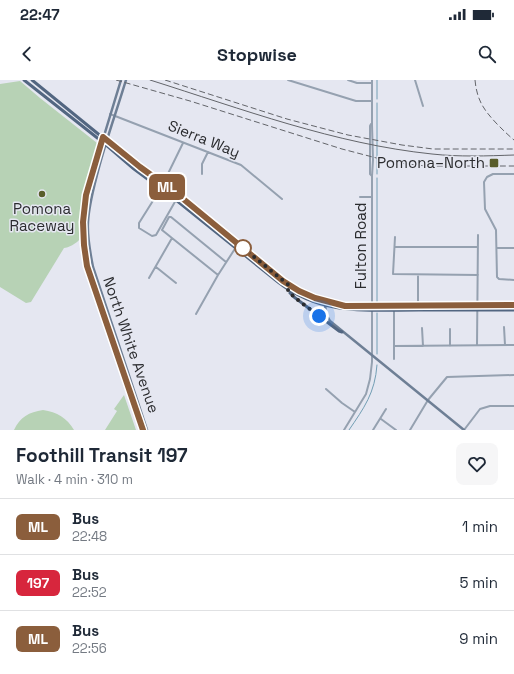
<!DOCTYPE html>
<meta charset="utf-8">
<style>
:root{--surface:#fff;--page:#f6f6f7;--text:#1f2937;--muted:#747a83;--line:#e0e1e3}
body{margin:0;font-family:"Space Grotesk",sans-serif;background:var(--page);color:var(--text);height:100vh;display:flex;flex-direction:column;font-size:15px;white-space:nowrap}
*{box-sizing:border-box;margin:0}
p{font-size:13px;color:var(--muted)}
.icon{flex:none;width:22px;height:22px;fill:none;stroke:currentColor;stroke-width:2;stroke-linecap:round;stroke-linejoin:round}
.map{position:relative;height:350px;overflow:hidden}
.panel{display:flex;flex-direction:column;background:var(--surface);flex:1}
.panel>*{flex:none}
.badge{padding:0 8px;border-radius:6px;font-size:14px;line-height:26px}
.you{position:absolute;width:20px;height:20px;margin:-10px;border:3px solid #fff;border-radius:50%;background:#1a73e8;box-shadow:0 0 0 6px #1a73e833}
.map>.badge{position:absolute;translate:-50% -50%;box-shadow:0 0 0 2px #fff}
.round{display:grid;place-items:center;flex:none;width:42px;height:42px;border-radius:8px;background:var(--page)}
.summary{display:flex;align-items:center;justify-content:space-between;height:68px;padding:0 16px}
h1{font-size:19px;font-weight:700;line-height:30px}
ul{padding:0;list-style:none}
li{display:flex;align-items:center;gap:12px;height:56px;padding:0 16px;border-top:1px solid var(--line)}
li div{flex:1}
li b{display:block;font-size:15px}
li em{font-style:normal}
li .badge{min-width:44px;font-weight:700;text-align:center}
.status{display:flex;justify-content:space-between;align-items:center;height:28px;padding:0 20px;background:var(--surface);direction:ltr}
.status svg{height:11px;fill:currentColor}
header{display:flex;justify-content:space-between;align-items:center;height:52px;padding:0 16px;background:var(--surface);font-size:18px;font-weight:700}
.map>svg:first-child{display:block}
.green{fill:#b7d2b5}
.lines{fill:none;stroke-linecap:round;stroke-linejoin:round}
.stream{stroke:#729eb4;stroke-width:1}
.minor{stroke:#95a1b0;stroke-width:2}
.secondary{stroke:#6e7f95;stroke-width:2.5}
.primary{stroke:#526681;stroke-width:3}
.tram{stroke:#63656a;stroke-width:1}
.rail{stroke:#63656a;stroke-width:1;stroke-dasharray:6 3;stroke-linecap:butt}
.line-casing{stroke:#fff;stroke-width:9}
.line{stroke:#8b5e3c;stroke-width:6}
.walk{stroke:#2b2c2f;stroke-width:4;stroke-dasharray:0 7.2}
.poi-dot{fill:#595d2b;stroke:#e5e7f1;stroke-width:1.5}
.stop-dot{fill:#fff;stroke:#8b5e3c;stroke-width:2}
.labels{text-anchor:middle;stroke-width:3;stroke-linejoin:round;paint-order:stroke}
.street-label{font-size:15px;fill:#2b2c2f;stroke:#e5e7f1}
.poi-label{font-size:15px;fill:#2b2c2f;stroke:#e5e7f1;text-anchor:end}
</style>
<div class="status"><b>22:47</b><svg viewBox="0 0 49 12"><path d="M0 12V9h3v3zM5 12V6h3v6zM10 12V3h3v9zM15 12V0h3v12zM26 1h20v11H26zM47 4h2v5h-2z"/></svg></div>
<header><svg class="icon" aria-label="back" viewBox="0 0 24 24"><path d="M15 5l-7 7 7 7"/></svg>Stopwise<svg class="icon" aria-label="search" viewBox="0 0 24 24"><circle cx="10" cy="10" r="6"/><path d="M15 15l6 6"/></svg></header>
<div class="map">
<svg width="514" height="350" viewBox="0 0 514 350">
<rect width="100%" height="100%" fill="#e5e7f1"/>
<path class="green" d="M20 1 40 18 97 63 98 65C92 83 86 101 82 119 80 132 80 146 79 160 77 163 68 168 64 168L31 222 26 223 0 207V4Z
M124 315 136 350H105L117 331 114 329Z
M43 330C57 332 67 338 74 350H14C20 337 29 332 43 330Z"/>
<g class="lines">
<path class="stream" d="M377 19V0
M377 94V23
M377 222V98
M377 274V233
M349 350C364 328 375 313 377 285"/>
<path class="minor" d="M288 0 356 21H371
M348 0 357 3H372
M415 0 423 26
M110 34 241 85 282 119
M371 44 370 46V94L372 96
M202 94V84L208 72
M514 94H493L487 97 484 102 485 129 496 150 497 197 499 199 514 200
M360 117H372
M176 120 156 155 152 156 139 148V143L161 108 183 63
M395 157 393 194 478 195
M395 167H478
M497 168H514
M156 187 176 203
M218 195 162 150 169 137H171L226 182
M149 198 172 158
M394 230V279
M418 230V195
M196 234 218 195 238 164
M504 247 505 265
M422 248 423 266
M477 265 478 155
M394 266 514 265
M450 266V249
M326 309 342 323 355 332
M381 339 396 350
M344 350 366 314 370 299 372 282V96L373 80 372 45V0
M373 350 386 329
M410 350 428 320 447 297 514 295
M464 350 480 329 490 326H514"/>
<path class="secondary" d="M121 0 86 115 83 142 84 165 87 185 143 350
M126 0C117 30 106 60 98 91 94 107 89 124 88 142 87 157 90 172 93 187L147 350
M325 224 326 234 330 241 464 350"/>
<path class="primary" d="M24 0 105 64 134 89 176 120 278 202C322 236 367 230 419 230 451 230 482 230 514 230
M32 0 129 79 176 113 283 201 305 214 325 222 345 226 418 225H514
M290 213 294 217 339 251 342 252"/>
<path class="tram" d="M150 0C242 29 335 64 432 74 459 77 487 76 514 75"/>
<path class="rail" d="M116 0 190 21 342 69 388 81 407 84 426 86H514
M165 0 287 39 348 55 402 65 433 69H514
M475 0C477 21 484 30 497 44 503 50 508 55 514 60"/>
</g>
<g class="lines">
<g class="line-casing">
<path id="line" d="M143 350 87 186 84 165 83 142 86 115 103 57 140 87 176 113 283 201 299 211 315 218 345 226 514 225"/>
</g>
<use href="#line" class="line"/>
<path class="walk" d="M243 168 290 206 288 210 294 217 319 236"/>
</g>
<g class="poi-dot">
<rect x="489" y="78" width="10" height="10" rx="2"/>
<circle cx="42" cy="114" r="4"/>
</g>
<circle class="stop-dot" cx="243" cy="168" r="8"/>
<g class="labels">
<g class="street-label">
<text transform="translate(204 59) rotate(22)" y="5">Sierra Way</text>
<text transform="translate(361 166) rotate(-90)" y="5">Fulton Road</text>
<text transform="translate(131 265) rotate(71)" y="5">North White Avenue</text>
</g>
<g class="poi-label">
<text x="485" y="88">Pomona–North</text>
<text x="42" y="134" text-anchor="middle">Pomona<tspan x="42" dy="17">Raceway</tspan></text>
</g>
</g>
</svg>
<div class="you" style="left:319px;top:236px"></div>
<b class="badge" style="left:167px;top:107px;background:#8b5e3c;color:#fff">ML</b>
</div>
<section class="panel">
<div class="summary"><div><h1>Foothill Transit 197</h1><p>Walk · 4 min · 310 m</p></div><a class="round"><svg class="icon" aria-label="heart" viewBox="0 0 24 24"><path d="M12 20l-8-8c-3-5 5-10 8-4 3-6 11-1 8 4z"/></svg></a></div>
<ul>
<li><span class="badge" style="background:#8b5e3c;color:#fff">ML</span><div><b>Bus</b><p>22:48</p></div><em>1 min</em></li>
<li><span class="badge" style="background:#d7263d;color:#fff">197</span><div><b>Bus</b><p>22:52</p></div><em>5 min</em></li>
<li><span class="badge" style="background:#8b5e3c;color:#fff">ML</span><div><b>Bus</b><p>22:56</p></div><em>9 min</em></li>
</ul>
</section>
